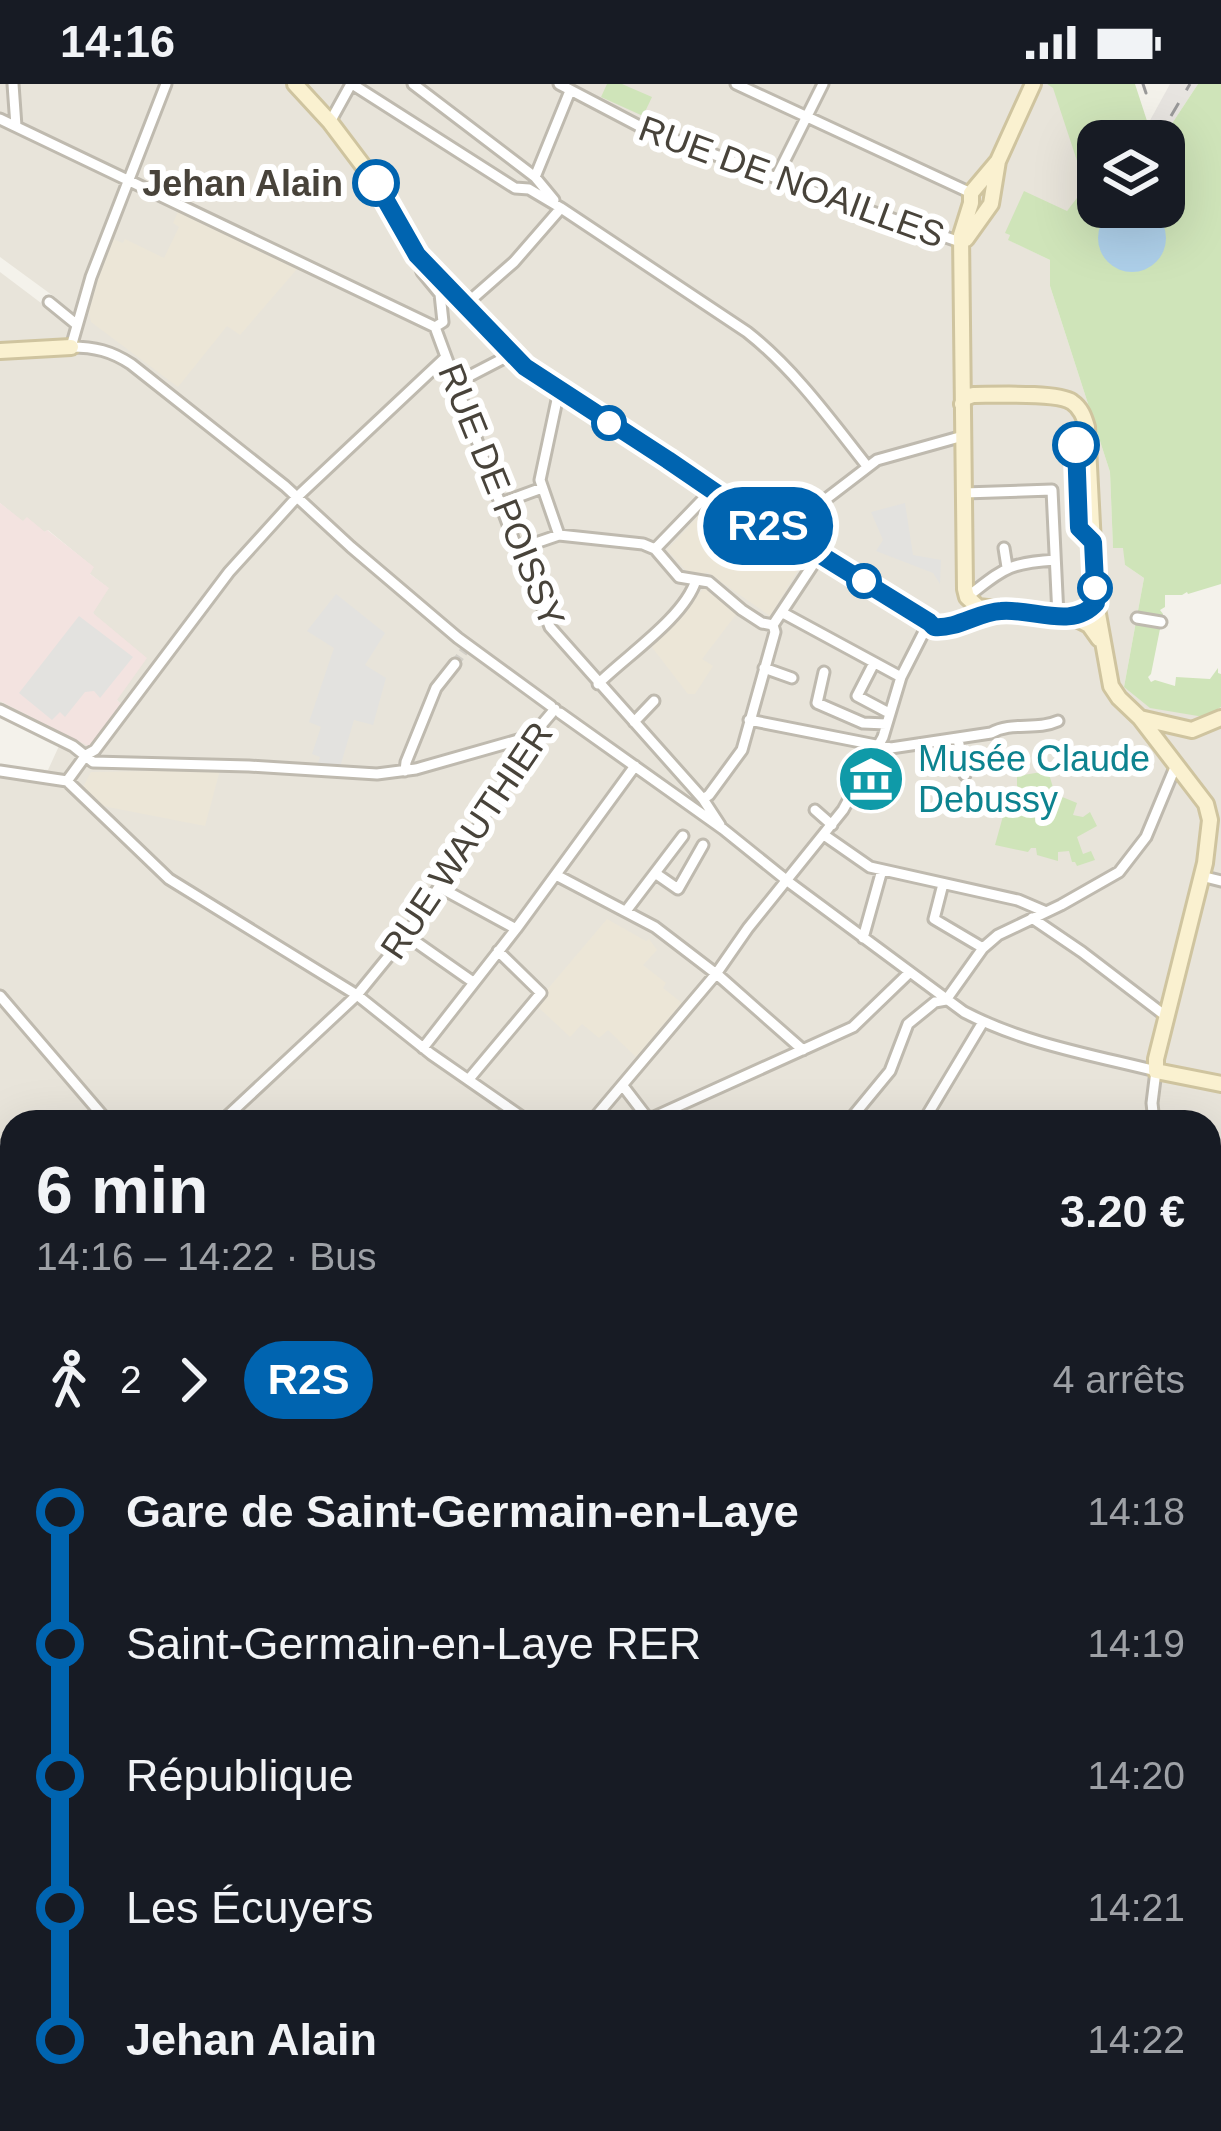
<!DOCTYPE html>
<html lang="fr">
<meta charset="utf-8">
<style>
:root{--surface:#171b24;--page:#242831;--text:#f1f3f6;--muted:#9ea1a6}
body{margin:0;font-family:Arial,sans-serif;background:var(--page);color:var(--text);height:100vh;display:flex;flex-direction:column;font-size:45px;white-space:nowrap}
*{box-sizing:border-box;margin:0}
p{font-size:39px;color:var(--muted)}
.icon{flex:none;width:66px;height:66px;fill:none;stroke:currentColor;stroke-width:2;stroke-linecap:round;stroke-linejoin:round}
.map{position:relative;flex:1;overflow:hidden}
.details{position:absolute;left:0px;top:1026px;width:1221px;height:1023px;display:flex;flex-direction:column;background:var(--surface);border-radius:36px 36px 0 0;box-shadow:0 12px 48px #0002}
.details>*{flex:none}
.badge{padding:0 24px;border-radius:39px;font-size:42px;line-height:78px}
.tools{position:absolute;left:1077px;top:36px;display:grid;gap:24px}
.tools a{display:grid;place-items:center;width:108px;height:108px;border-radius:24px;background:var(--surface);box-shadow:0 12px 48px #0002;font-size:60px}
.map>.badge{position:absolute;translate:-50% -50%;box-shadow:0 0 0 6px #fff}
.legs{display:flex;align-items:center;gap:18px;height:132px;padding:0 36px;font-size:39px}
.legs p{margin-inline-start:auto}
.headline{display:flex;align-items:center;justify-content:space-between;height:204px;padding:0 36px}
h1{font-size:66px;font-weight:700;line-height:90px}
ul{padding:0 36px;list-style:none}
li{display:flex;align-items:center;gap:42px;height:132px;font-size:45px}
li i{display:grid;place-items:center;width:18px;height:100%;margin:0 15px;background:currentColor}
li i::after{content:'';width:30px;height:30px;margin:-15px;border:9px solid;border-radius:50%;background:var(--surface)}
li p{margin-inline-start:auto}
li:first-child i{background:linear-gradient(#0000 50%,currentColor 0)}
li:last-child i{background:linear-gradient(currentColor 50%,#0000 0)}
.status{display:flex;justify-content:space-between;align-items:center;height:84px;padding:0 60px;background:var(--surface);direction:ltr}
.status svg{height:33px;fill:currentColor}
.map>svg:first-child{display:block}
.residential{fill:#e8e4da}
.industrial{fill:#e7e4e0}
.education{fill:#ece6d7}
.medical{fill:#f3e3e0}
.green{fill:#cfe4b9;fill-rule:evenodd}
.parking{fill:#e3e2df}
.water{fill:#aed0ea}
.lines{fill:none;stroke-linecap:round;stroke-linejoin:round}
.street-tunnel{stroke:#d2cfc8;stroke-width:9;stroke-dasharray:9 4.5;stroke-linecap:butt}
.street-casing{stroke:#bfbaaf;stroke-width:15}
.secondary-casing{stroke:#cfc49f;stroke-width:20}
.primary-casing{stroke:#d9be74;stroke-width:21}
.street{stroke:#fff;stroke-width:9}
.secondary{stroke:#faf1d0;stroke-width:14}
.primary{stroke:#f5e0a4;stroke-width:15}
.tram{stroke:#999;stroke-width:3}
.rail{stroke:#999;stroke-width:3;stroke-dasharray:15 15;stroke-linecap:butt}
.line-1-casing{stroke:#fff;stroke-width:27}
.line-1{stroke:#0064b0;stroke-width:18}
.stop-1-dot{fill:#fff;stroke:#0064b0;stroke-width:6}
.labels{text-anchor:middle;stroke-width:12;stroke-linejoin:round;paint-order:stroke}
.street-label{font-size:36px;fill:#48433a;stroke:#fff}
.stop-label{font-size:36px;font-weight:bold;fill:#48433a;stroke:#fff;text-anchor:end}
.culture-label{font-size:36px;fill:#0d838f;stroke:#fff;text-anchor:start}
</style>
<div class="status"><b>14:16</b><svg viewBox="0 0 49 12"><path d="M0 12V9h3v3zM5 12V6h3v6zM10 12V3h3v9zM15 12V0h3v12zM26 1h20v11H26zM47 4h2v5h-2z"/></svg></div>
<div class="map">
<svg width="1221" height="2047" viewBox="0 0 1221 2047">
<rect width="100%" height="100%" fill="#f4f2eb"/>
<path class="residential" d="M0 0H1047L1053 3 1095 98 1067 127 1010 151 1009 156 1050 176V202L1110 388 1113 464H1124L1125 481 1144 494 1124 603 1204 633 1221 623V2047H718L702 2037H1209V1038H12V2037H460L472 2047H0V682L48 686 59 662 0 631V617L88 661 123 622 117 616 93 528 108 504 89 489 93 483 48 446 45 448 23 438 0 419V188L45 222 56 214 0 173Z
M503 2037 524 2038 652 2037 644 2047H497Z"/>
<path class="industrial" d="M1170 0H1198L1173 38 1168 51 1148 40Z"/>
<path class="education" d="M178 128 297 185 240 251 227 242 178 303 91 238 87 221 113 155 123 159 125 155 164 174 179 143 173 139Z
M712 417 805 475 770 532 707 488 702 492H691L667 466Z
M709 500 728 521 738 528 702 575 713 582 695 610H688L648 558Z
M220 686 205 742 108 723 94 718 81 707 91 688Z
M607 835 646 857 649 855 657 866 643 881 666 899 663 904 682 919 636 973 608 946 599 954 582 940 570 953 535 920Z
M1209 1282H1221V1374H1209Z
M1209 1509 1212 1525 1221 1523V1747L1209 1746Z"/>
<path class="medical" d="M0 419 23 437 27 433 45 448 47 446 94 483 90 490 109 504 93 529 147 574 117 616 124 623 95 661 88 662 0 617Z"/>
<path class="green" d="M607 0H622L652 13 643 32 601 13Z
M1047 0H1135L1148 40 1167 51 1173 38 1198 0H1221V500L1188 510 1187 508 1182 511H1165V523L1160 526 1163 530 1151 590 1148 593 1151 598 1155 596 1175 602 1176 593 1210 595 1218 584V589L1221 590V623L1204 633 1150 624 1124 603 1144 494 1125 481 1123 464H1113L1110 388 1050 202V176L1008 156 1010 151 1005 149 1024 107 1067 127 1083 106 1094 98 1082 92 1053 4ZM1098 57H1164V123H1098Z
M1048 687 1055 710 1077 719 1073 731 1083 733 1090 728 1097 742 1077 753 1083 770 1091 767 1095 776 1077 782 1075 778H1072L1069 767 1058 768V777L1037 771 1036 764H1031L1028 768 995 761 1008 714 1017 715V692Z"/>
<path class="parking" d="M905 419 913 471 941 476 940 500 933 489 876 467 883 456 871 428Z
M336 510 385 549 365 581 386 594 373 641 354 636 340 683 317 682 320 673 312 670 321 643 309 638 334 564 307 547Z
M79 532 133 573 100 614 94 607 85 608 65 633 60 628 52 636 19 609Z"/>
<path class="water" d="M1098 154a34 34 0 1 1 68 0a34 34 0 1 1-68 0Z"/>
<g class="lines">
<path class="street-tunnel" d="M455 580 468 561"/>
<g class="street-casing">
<path id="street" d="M13 0 16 42
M166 0 91 193 71 263C95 263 111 267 131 280L285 402 351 463 458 554 551 622
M352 0 515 104 529 105 561 124 747 248C794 285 830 335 867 382
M413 0 535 93 554 116
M559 0 641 43 800 103 963 159
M736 0 971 109
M0 35 435 243
M330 38 351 0
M535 93 570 7
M776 94 823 0
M418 176 422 188 440 210 443 238 435 243
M49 218 76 240
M465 221 514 178 561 124
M435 243 520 473 533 498 550 543 703 715 720 741
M456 299 512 270
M964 409 1052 406 1058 532
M501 419 542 404
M559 451 540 396 557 316 562 308
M790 452 796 438 877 376 963 352
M1004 464 1007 483
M518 465 559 451 643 460 655 465
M655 465 679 493 709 498 742 526 762 539 773 541
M655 465 711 407
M967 513C1004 485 1007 479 1055 476
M783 529 901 593
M1137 534 1161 538
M874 579 857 612 889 629
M764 584 792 594
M824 588 817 619 863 639 886 640
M598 600C626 572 685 533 696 496
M0 626 73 662 93 678 249 682 377 690 416 685 532 652
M560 629 723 745 790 799 964 928C1023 959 1092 971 1156 987L1152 1019 1154 1038
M749 636 891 664 991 649C1012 637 1036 647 1058 637
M634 638 654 617
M958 655 965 691
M0 687 67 697 169 795 357 911 431 970 529 1038
M405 687 406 678 436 604 455 580
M67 697 86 671 95 666 229 488 297 413 446 273
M703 715 709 711 742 666 775 548 773 541 820 470
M815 726 832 741
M824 751 870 783 1018 816 1046 828
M655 789 678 805 703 761
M556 791 655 843 719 892 803 966
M1201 792 1221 797
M943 800 934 835 983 864
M439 803 516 845
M626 827 683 752
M1032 834 1082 868 1167 933
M406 851 473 898
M863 854 882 786
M0 912 108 1038
M423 964 516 845 635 682
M469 995 541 909 498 867
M623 1002 649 1036
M26 1038H31
M221 1038 357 911 406 851 465 765 532 652 555 625
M591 1038 716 890 748 844 843 726 883 653 901 593 929 538
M621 1038 654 1033 853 943 910 888
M848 1038 890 987 908 940 935 918 946 916 983 864 998 851 1061 821 1119 788 1146 753 1176 681
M923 1038 983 938
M0 1066 12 1053
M1209 1180 1221 1215
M1209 1487 1221 1478
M0 1595 12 1627
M1209 1860 1221 1853
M0 1988 12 1980
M203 2037 217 2047
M717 2037 734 2047
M635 2047 643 2037"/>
</g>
<g class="secondary-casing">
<path id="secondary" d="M295 0 330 38 376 99 417 171 525 283 747 431 790 452 934 543C958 544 981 529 1006 526
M998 77 971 109V119L961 151 965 505 967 513 978 523 1073 533 1089 541 1099 555
M966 155 991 120 998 77 1033 0
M0 267 71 263
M962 320 965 314 973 311C993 311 1058 308 1072 318 1081 324 1084 333 1087 343L1096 519 1111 602 1119 614 1140 634 1206 720 1210 736 1205 779 1156 975V987L1221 1000
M1140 634 1192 646 1221 634
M0 1085 12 1096
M0 1234 12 1226
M0 1248 12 1241
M1209 1755 1221 1757"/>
</g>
<g class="primary-casing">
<path id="primary" d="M0 1736 12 1759
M0 1759 12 1780
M272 2037 287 2047
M297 2037 312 2047"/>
</g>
<use href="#street" class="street"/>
<use href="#secondary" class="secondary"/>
<use href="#primary" class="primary"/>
<path class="tram" d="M1143 0 1146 9"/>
<path class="rail" d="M1171 32 1190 0"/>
</g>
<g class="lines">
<g class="line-1-casing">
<path id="line-1" d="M376 99 417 171 525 283 668 376 747 430 790 452 929 538 934 543C958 545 978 528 1001 527 1033 524 1072 546 1096 519L1093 458 1079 444 1076 361"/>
</g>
<use href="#line-1" class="line-1"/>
</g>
<defs>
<g id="museum-disc" transform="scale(3.45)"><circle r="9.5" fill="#0f9aa8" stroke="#fff"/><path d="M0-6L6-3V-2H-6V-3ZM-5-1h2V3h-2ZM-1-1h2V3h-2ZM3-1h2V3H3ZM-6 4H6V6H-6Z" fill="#fff"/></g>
</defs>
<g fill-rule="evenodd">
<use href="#museum-disc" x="871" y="695"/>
</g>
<g class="stop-1-dot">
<circle cx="376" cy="99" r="21"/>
<circle cx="609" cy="339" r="15"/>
<circle cx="1076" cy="361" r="21"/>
<circle cx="864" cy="497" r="15"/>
<circle cx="1095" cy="504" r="15"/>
</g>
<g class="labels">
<g class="street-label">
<text transform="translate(792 97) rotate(20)" y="13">RUE DE NOAILLES</text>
<text transform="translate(502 411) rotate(68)" y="13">RUE DE POISSY</text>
<text transform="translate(466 756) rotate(-56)" y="13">RUE WAUTHIER</text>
</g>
<g class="stop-label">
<text x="343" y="112">Jehan Alain</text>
</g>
<g class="culture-label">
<text x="918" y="687">Musée Claude<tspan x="918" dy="41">Debussy</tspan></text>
</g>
</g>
</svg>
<div class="tools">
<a><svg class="icon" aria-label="layers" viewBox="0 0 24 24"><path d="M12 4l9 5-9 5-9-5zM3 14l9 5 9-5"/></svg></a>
</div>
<b class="badge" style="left:768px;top:442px;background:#0064b0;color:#fff">R2S</b>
<section class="details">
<div class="headline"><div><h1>6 min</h1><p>14:16 – 14:22 · Bus</p></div><b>3.20 €</b></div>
<div class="legs"><svg class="icon" aria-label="walk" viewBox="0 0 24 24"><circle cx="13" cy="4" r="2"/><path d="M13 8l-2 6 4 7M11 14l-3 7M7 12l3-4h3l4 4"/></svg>2<svg class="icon" aria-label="forward" viewBox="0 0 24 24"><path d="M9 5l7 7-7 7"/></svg><b class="badge" style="background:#0064b0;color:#fff">R2S</b><p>4 arrêts</p></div>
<ul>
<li><i style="color:#0064b0"></i><b>Gare de Saint-Germain-en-Laye</b><p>14:18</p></li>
<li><i style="color:#0064b0"></i><span>Saint-Germain-en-Laye RER</span><p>14:19</p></li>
<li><i style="color:#0064b0"></i><span>République</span><p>14:20</p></li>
<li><i style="color:#0064b0"></i><span>Les Écuyers</span><p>14:21</p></li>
<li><i style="color:#0064b0"></i><b>Jehan Alain</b><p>14:22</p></li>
</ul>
</section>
</div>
